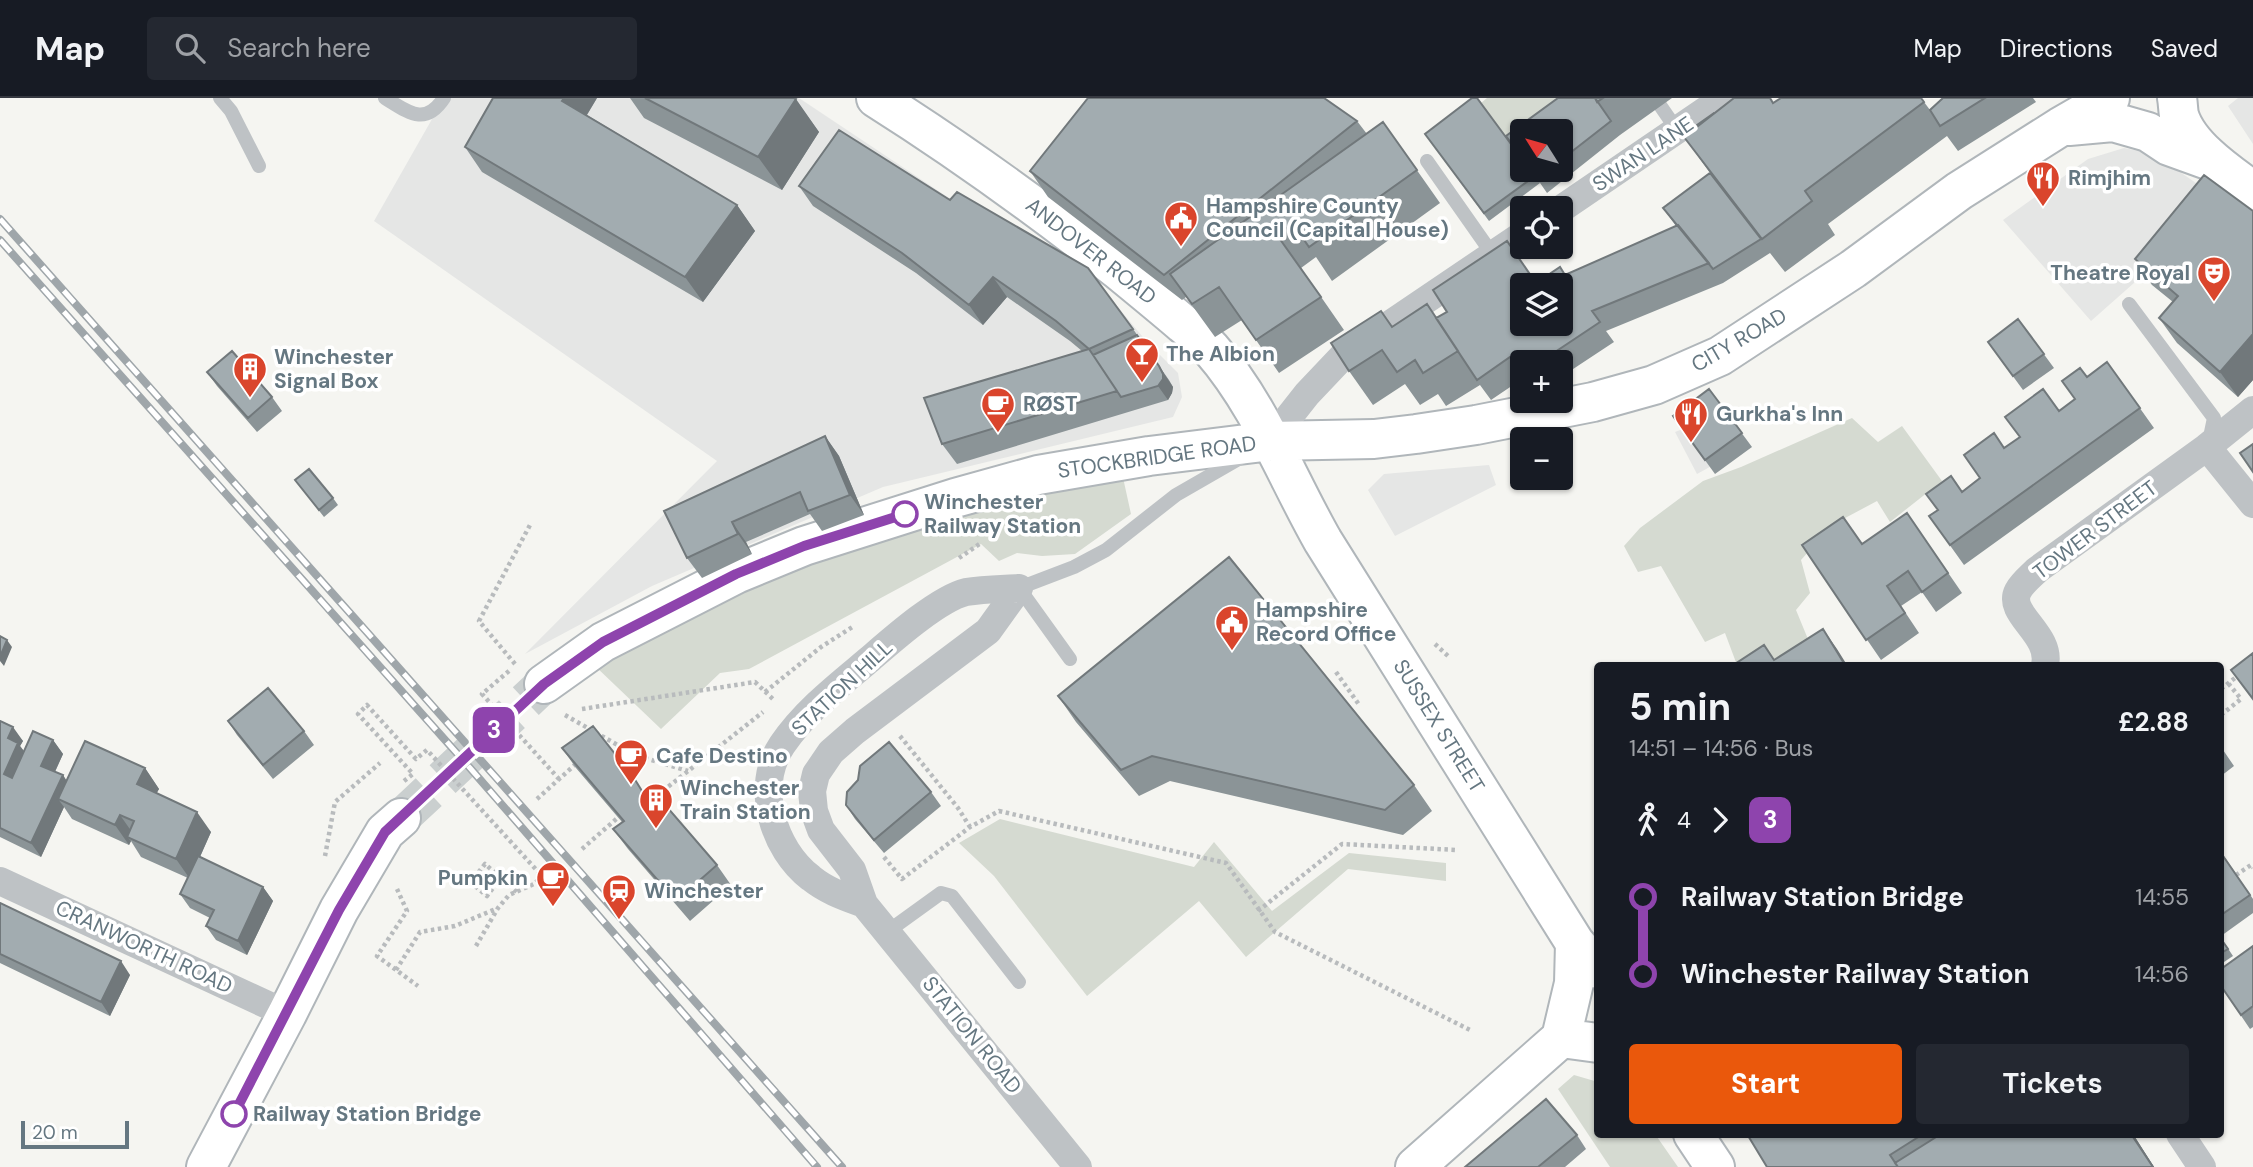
<!DOCTYPE html>
<meta charset="utf-8">
<style>
:root{--surface:#171b24;--page:#242831;--text:#f1f3f6;--muted:#9ea1a6;--line:#363941;--accent:#ea580c}
body{margin:0;font-family:"DM Sans",sans-serif;background:var(--page);color:var(--text);height:100vh;display:flex;flex-direction:column;font-size:26px;white-space:nowrap}
*{box-sizing:border-box;margin:0}
p{font-size:23px;color:var(--muted)}
.icon{flex:none;width:38px;height:38px;fill:none;stroke:currentColor;stroke-width:2;stroke-linecap:round;stroke-linejoin:round}
.map{position:relative;flex:1;overflow:hidden}
.details{position:absolute;left:1594px;top:564px;width:630px;height:476px;display:flex;flex-direction:column;background:var(--surface);border-radius:7px;box-shadow:0 2px 5px #0004}
.details>*{flex:none}
.badge{padding:0 14px;border-radius:10px;font-size:24px;line-height:46px}
.needle{width:46px;rotate:307deg}
.tools{position:absolute;left:1510px;top:21px;display:grid;gap:14px}
.tools a{display:grid;place-items:center;width:63px;height:63px;border-radius:7px;background:var(--surface);box-shadow:0 2px 5px #0004;font-size:35px}
.scale{position:absolute;left:21px;bottom:18px;width:108px;box-sizing:border-box;padding-left:7px;border:4px solid #657781;border-top:0;font-size:19px;line-height:24px;white-space:nowrap;color:#657781;-webkit-text-stroke:5px #fff;paint-order:stroke}
.map>.badge{position:absolute;translate:-50% -50%;box-shadow:0 0 0 4px #fff}
.legs{display:flex;align-items:center;gap:10px;height:77px;padding:0 35px;font-size:23px}
.legs p{margin-inline-start:auto}
.head{display:flex;align-items:center;justify-content:space-between;height:119px;padding:0 35px}
h1{font-size:38px;font-weight:700;line-height:52px}
.button{display:flex;gap:14px;margin-top:auto;padding:14px 35px}
.button a{flex:1;height:80px;border-radius:7px;background:var(--accent);color:#fff;font-size:28px;font-weight:700;line-height:80px;text-align:center}
.button a+a{background:var(--page);color:var(--text)}
ul{padding:0 35px;list-style:none}
li{display:flex;align-items:center;gap:24px;height:77px;font-size:26px}
li i{display:grid;place-items:center;width:10px;height:100%;margin:0 9px;background:currentColor}
li i::after{content:'';width:18px;height:18px;margin:-9px;border:5px solid;border-radius:50%;background:var(--surface)}
li p{margin-inline-start:auto}
li:first-child i{background:linear-gradient(#0000 50%,currentColor 0)}
li:last-child i{background:linear-gradient(currentColor 50%,#0000 0)}
header{display:flex;align-items:center;gap:42px;box-sizing:border-box;height:98px;padding:0 35px;background:var(--surface);border-bottom:2px solid var(--line)}
header strong{font-size:33px}
nav{display:flex;gap:38px;margin-inline-start:auto;font-size:24px}
.search{width:490px;height:63px;background:var(--page);display:flex;align-items:center;gap:18px;box-sizing:border-box;padding:0 24px;border-radius:7px;color:var(--muted);font-size:26px}
.map>svg:first-child{display:block}
.built{fill:#e5e6e5}
.green{fill:#d5dad1}
.lines{fill:none;stroke-linecap:round;stroke-linejoin:round}
.secondary-tunnel{stroke:#cacfcf;stroke-width:38;stroke-dasharray:38 19;stroke-linecap:butt}
.secondary-casing{stroke:#b0b6ba;stroke-width:42}
.path{stroke:#b8bbbd;stroke-width:4.5;stroke-dasharray:3.5 3.5;stroke-linecap:butt}
.service{stroke:#bec2c5;stroke-width:14}
.minor{stroke:#bec2c5;stroke-width:28}
.secondary{stroke:#fff;stroke-width:38}
.rail-casing{stroke:#9fa6aa;stroke-width:8}
.rail{stroke:#fff;stroke-width:5;stroke-dasharray:16;stroke-linecap:butt}
.wall{fill:#8b9497;fill-rule:evenodd}
.shaded-wall{fill:#71787b}
.building{fill:#a2acb0;stroke:#71787b;stroke-width:2;fill-rule:evenodd}
.line-1-casing{stroke:#fff;stroke-width:16}
.line-1{stroke:#8e44ad;stroke-width:10}
.stop-1-dot{fill:#fff;stroke:#8e44ad;stroke-width:3.5}
.labels{text-anchor:middle;stroke-width:7;stroke-linejoin:round;paint-order:stroke}
.street-label{font-size:21px;fill:#657781;stroke:#fff}
.poi-label{font-size:21px;font-weight:bold;fill:#657781;stroke:#fff;text-anchor:start}
.stop-label{font-size:21px;font-weight:bold;fill:#657781;stroke:#fff;text-anchor:start}
</style>
<header>
<strong>Map</strong>
<div class="search"><svg class="icon" aria-label="search" viewBox="0 0 24 24"><circle cx="10" cy="10" r="6"/><path d="M15 15l6 6"/></svg>Search here</div>
<nav><a>Map</a><a>Directions</a><a>Saved</a></nav>
</header>
<div class="map">
<svg width="2253" height="1069" viewBox="0 0 2253 1069">
<rect width="100%" height="100%" fill="#f5f5f1"/>
<path class="built" d="M444 0H799L967 112 1102 190 1147 244 1178 275 1182 299 1173 319 883 389 652 488 525 556 717 363 374 123Z
M2238 0H2253V46L2228 8Z
M2124 50 2154 56 2222 103 2152 187 2143 177 2091 223 2003 122 2088 61Z
M1698 325 1717 365 1697 376 1675 334Z
M1489 367 1496 387 1395 438 1368 392 1384 376Z"/>
<path class="green" d="M1487 0H1587L1522 33 1516 52 1481 5Z
M1852 320 1878 344 1902 328 1942 383 1890 424 1877 403 1832 427 1801 462 1810 495 1796 512 1810 546 1759 567H1737L1725 535 1705 544 1661 468 1638 474 1624 448 1640 430 1703 383 1741 369Z
M1122 375 1131 416 1075 456 1042 458 1017 455 999 463 981 446 749 571 720 575 661 631 594 567 813 455Z
M1000 721 1194 769 1214 744 1272 813 1349 755 1446 765V783L1348 771 1246 859 1199 803 1087 898 994 778 959 745Z
M1574 977 1598 984V1036H1655L1678 1069H1610L1558 991Z"/>
<g class="lines">
<path class="secondary-tunnel" d="M401 720 544 586"/>
<g class="secondary-casing">
<path id="secondary" d="M876 0C960 53 1040 111 1118 172 1140 190 1162 208 1183 226 1193 234 1203 242 1211 251 1260 307 1287 380 1323 443L1575 845 1598 871
M2177 0C2178 5 2178 12 2179 17 2188 48 2228 75 2253 93
M2069 28 2113 24 2148 34 2169 48 2216 65
M544 586 603 544 736 476 804 448 955 400 1038 377 1149 358 1270 343 1374 341 1416 336 1476 327 1593 304 1654 287 1720 258 1853 171 1959 93 2060 29 2110 0
M1561 940 1598 945
M1693 1036 1715 1069
M206 1069 287 916 339 812 385 734 401 720
M1415 1069 1561 940 1574 885 1575 845"/>
</g>
<path class="path" d="M959 460 981 445
M1435 546 1448 558
M515 566 479 523 530 427
M509 573 482 596 559 681
M1336 574 1360 608
M2221 591 2240 576
M765 594 821 549 854 528
M582 611 755 584 775 603
M565 617 635 657 688 673
M2221 617 2241 601 2228 585
M900 638 958 710 970 729
M404 683 413 676 358 616 367 607 416 661 427 652 542 778
M537 701 578 664
M644 702 664 692 763 614
M582 751 622 716
M325 758 335 704 380 665
M884 759 902 781 970 729 999 713 1226 765 1275 834 1472 933
M2236 777 2251 767 2253 770
M466 788 469 783 487 798 493 790 477 776 485 766 517 794
M397 791 407 813 377 858 418 888
M1258 813 1342 746 1457 752
M476 848 498 810 509 797 534 786 547 773
M396 872 420 834 455 828 498 810"/>
<path class="service" d="M220 0 231 13 259 68
M385 0C408 14 425 29 444 0
M1655 0 1677 32
M1427 63 1493 157
M2129 206 2214 320 2209 344
M1070 561 1019 490 1074 469 1106 452 1176 397 1242 359
M887 834 941 795 952 798 1019 884"/>
<path class="minor" d="M1561 111 1724 0
M1270 343 1307 296 1343 258 1522 137
M2207 349 2253 406
M1019 490 988 533 855 633 831 654 816 676 812 693 814 713 821 732 852 772 864 806 1078 1069
M2045 567C2052 536 2006 516 2018 493 2022 485 2031 478 2037 472L2207 349 2253 312
M0 783 287 916
M864 806C845 799 827 793 811 780 773 751 754 689 782 647 805 613 839 587 870 561 892 542 938 501 966 494 983 491 1002 491 1019 490
M2180 1036 2202 1069"/>
<use href="#secondary" class="secondary"/>
<g class="rail-casing">
<path id="rail" d="M0 121 842 1069
M0 142 470 670 817 1069"/>
</g>
<use href="#rail" class="rail"/>
</g>
<path class="wall" d="M597 0 587 17 737 107 755 133 703 204 482 74 465 49Z
M630 0H794L819 34 782 92 644 20Z
M1558 0H1672L1620 37 1547 95 1538 82 1540 85 1489 123 1425 36 1511 46ZM1561 33V72H1522Z
M1943 0H2033L2036 4 1958 53 1947 38 1828 126 1835 137 1785 174 1770 155 1723 185 1606 233 1614 244 1561 279V264H1522V281L1491 302 1480 287 1446 308 1438 296 1420 307 1405 286 1373 307 1349 273 1381 213 1393 229 1436 220 1536 185 1565 177 1676 128 1663 110 1710 75 1683 37 1773 5 1924 4 1930 12Z
M1357 23 1367 36 1383 24 1440 105 1332 183 1316 159 1301 170 1344 232 1279 275 1242 222 1215 239 1186 199 1182 202 1048 99 1030 73Z
M799 88 1133 231 1169 282 1173 289 1172 295 1168 302 957 366 942 346 1082 253 1070 243 1007 199 983 227 916 175 813 108Z
M2253 113V282L2238 299 2177 245 2159 220 2173 204 2152 187 2135 161Z
M2018 221 2054 270 2023 292 1988 244Z
M2107 264 2154 330 1964 467 1929 418 1980 380 2004 350 2059 313 2075 301 2087 279Z
M207 274 272 299 282 313 257 334 217 288Z
M1709 291 1752 349 1715 376 1673 318Z
M825 338 839 358 864 417 822 433 810 416 746 444 752 456 702 480 687 460Z
M295 382 333 400 338 407 324 419Z
M1907 415 1962 495 1936 514 1922 494 1901 508 1919 535 1881 562 1802 447 1862 446Z
M1058 598 1414 687 1432 713 1403 737 1170 683 1139 698 1076 624Z
M0 623 23 643 20 648 24 653 53 642 63 656 55 674 63 677 66 683 145 670 159 691 156 695 211 734 200 759 263 789 273 803 247 857 216 842 206 828 210 820 190 810 180 796 188 780 141 759 131 743 129 747 72 721 64 709 41 759 0 739Z
M228 623 304 633 314 647 273 681 237 637Z
M2221 649 2234 668 2221 678Z
M562 650 648 700 717 767 731 787 690 823 628 751 613 731 622 724 576 670Z
M931 694 941 708 884 755 855 721 846 707Z
M2221 754 2253 801V815L2221 838Z
M0 805 130 877 110 918 0 865Z
M2221 840 2233 858 2221 866Z
M2253 848V929L2250 931 2221 888Z
M1747 1036H2133L2154 1069H1767Z
M1577 1037 1586 1051 1565 1069H1465Z"/>
<path class="shaded-wall" d="M564 0H597L580 28 562 3Z
M796 1 819 34 782 92 758 59Z
M737 107 755 133 703 204 685 179Z
M993 179 1007 199 983 227 969 207Z
M2253 236V282L2238 299 2220 274Z
M1159 268 1173 289 1172 295 1168 302 1158 288Z
M825 338 839 358 864 417 850 397Z
M732 424 746 444 752 456 738 436Z
M1823 531 1837 551 1847 567H1845Z
M7 542 12 549 4 568 0 563V559Z
M13 629 23 643 20 648 28 659 13 690 4 676 8 640Z
M53 642 63 656 51 682 41 668Z
M145 670 159 691 151 706 137 686Z
M63 677 72 691 58 701 64 709 41 759 31 745Z
M197 714 211 734 190 781 176 761Z
M120 717 134 737 127 739 131 743 129 747 115 727Z
M263 789 273 803 247 857 238 843Z
M121 863 130 877 110 918 101 904Z
M2131 1036H2133L2154 1069H2153Z"/>
<path class="building" d="M493 0H564L562 3 737 107 685 179 465 49Z
M645 0H794L796 1 758 59Z
M1088 0H1324L1357 23 1164 177 1030 73Z
M1472 0H1477L1522 61V72H1531L1535 78 1484 115 1425 36Z
M1558 0H1595L1611 23 1561 62V33H1522V60L1506 38Z
M1595 0H1603L1597 4Z
M1734 0H1770L1773 5 1781 0H1921L1924 4 1805 93 1812 103 1762 141 1684 39Z
M1943 0H1985L1940 28 1930 12Z
M1714 15 1684 38 1683 37Z
M1383 24 1417 72 1309 149 1293 126 1277 137 1321 199 1256 242 1219 189 1192 206 1170 176Z
M839 32 950 102 957 94 1088 170 1133 231 1089 251 1056 223 993 179 969 207 902 155 799 88Z
M1531 72H1549L1538 81Z
M1710 75 1761 141 1713 171 1663 110Z
M2204 77 2253 113V236L2220 274 2159 220 2178 198 2135 161Z
M1678 127 1709 165 1592 213 1600 224 1540 264H1522V276H1521L1510 259 1477 282 1436 220 1447 214 1433 192 1507 143 1536 185 1560 169 1565 177ZM1522 187H1561V226H1522Z
M1427 206 1458 253 1423 275 1415 262 1397 274 1382 252 1349 273 1331 245 1381 213 1392 229Z
M2018 221 2044 256 2013 278 1988 244Z
M1137 237 1159 268 1163 276V281L1158 288 1121 299 1093 257Z
M1089 251 1117 293 942 346 924 300Z
M232 253 272 299 248 320 207 274Z
M2107 264 2140 310 1950 447 1929 418 1938 412 1926 396 1951 378 1962 394 1980 380 1964 357 1994 335 2004 350 2020 339 2005 319 2043 291 2059 313 2075 301 2062 283 2080 270 2087 279Z
M1709 291 1742 335 1705 362 1673 318Z
M825 338 850 397 808 413 800 394 732 424 738 436 687 460 664 413Z
M2253 346V374L2240 355Z
M309 371 333 400 319 412 295 382Z
M1907 415 1948 475 1922 494 1908 473 1887 488 1905 515 1866 542 1802 447 1843 419 1862 446Z
M1229 459 1414 687 1385 712 1152 658 1121 672 1058 598Z
M1823 531 1845 567H1736L1735 566 1764 547 1774 562Z
M0 538 7 542 0 559Z
M2253 555V601L2231 572Z
M268 590 304 633 263 667 228 623Z
M0 623 13 629 8 640 18 645 4 676 12 680 33 633 53 642 41 668 63 677 31 745 0 730Z
M593 628 634 680 647 701 655 695 717 767 676 803 613 731 624 723 562 650Z
M85 643 145 670 137 686 197 714 176 761 127 739 134 723 120 717 115 727 58 701Z
M889 644 931 694 874 742 846 707 847 694 858 682 860 668Z
M2221 755 2250 797 2221 817Z
M198 758 263 789 238 843 206 828 214 812 180 796Z
M0 805 121 863 101 904 0 856Z
M2221 841 2228 851 2221 855Z
M2253 848V908L2241 917 2221 888V871Z
M1546 1001 1577 1037 1538 1069H1465Z
M1747 1036H1923L1890 1057 1898 1069H1767Z
M1941 1036H2131L2153 1069H1898L1895 1065Z"/>
<g class="lines">
<g class="line-1-casing">
<path id="line-1" d="M234 1016 339 812 385 734 544 586 603 544 736 476 804 448 905 416"/>
</g>
<use href="#line-1" class="line-1"/>
</g>
<defs>
<g id="restaurant-pin" transform="scale(1.75)"><path d="M0 17L-7.5 6A9.5 9.5 0 1 1 7.5 6Z" fill="#da452c" stroke="#fff"/><path d="M-5-6h1v4h1v-4h1v4h1v-4h1v5L-1.5 .5V6h-2V.5L-5-1ZM5-6V6H3V1.5H1.5Q1.5-4 5-6Z" fill="#fff"/></g>
<g id="civic-pin" transform="scale(1.75)"><path d="M0 17L-7.5 6A9.5 9.5 0 1 1 7.5 6Z" fill="#da452c" stroke="#fff"/><path d="M-.6-6.5H3V-4.5H.6V-3L4-1V1h2V6H-6V1h2V-1L-.6-3ZM-1.2 2.5V6h2.4V2.5Z" fill="#fff"/></g>
<g id="theatre-pin" transform="scale(1.75)"><path d="M0 17L-7.5 6A9.5 9.5 0 1 1 7.5 6Z" fill="#da452c" stroke="#fff"/><path d="M-5-5.5Q0-4 5-5.5V0Q5 5 0 6Q-5 5-5 0ZM-3.3-2.5H-1v1.5H-3.3ZM1-2.5H3.3v1.5H1ZM-2.8 1Q0 5.5 2.8 1Z" fill="#fff"/></g>
<g id="bar-pin" transform="scale(1.75)"><path d="M0 17L-7.5 6A9.5 9.5 0 1 1 7.5 6Z" fill="#da452c" stroke="#fff"/><path d="M-6-5H6L.8 .8V4.5H3.5V6h-7V4.5H-.8V.8Z" fill="#fff"/></g>
<g id="building-pin" transform="scale(1.75)"><path d="M0 17L-7.5 6A9.5 9.5 0 1 1 7.5 6Z" fill="#da452c" stroke="#fff"/><path d="M-4-6H4V6H1V3H-1V6H-4ZM-2.5-4.3h1.7v1.8h-1.7ZM.8-4.3h1.7v1.8H.8ZM-2.5-1h1.7V.8h-1.7ZM.8-1h1.7V.8H.8Z" fill="#fff"/></g>
<g id="cafe-pin" transform="scale(1.75)"><path d="M0 17L-7.5 6A9.5 9.5 0 1 1 7.5 6Z" fill="#da452c" stroke="#fff"/><path d="M-5.5-4.5H6V0H3Q3 3.5 0 3.5H-2.5Q-5.5 3.5-5.5 0ZM3-3.2v2h1.7v-2ZM-6 4.5H4V6H-6Z" fill="#fff"/></g>
<g id="station-pin" transform="scale(1.75)"><path d="M0 17L-7.5 6A9.5 9.5 0 1 1 7.5 6Z" fill="#da452c" stroke="#fff"/><path d="M-3-6H3Q5-6 5-4V2Q5 4 3 4L4.5 6H3L1.5 4h-3L-3 6H-4.5L-3 4Q-5 4-5 2V-4Q-5-6-3-6ZM-3.5-4v3h7v-3ZM-3.5 1v1.5H-2V1ZM2 1v1.5H3.5V1Z" fill="#fff"/></g>
</defs>
<g fill-rule="evenodd">
<use href="#restaurant-pin" x="2043" y="80"/>
<use href="#civic-pin" x="1181" y="120"/>
<use href="#theatre-pin" x="2214" y="175"/>
<use href="#bar-pin" x="1142" y="256"/>
<use href="#building-pin" x="250" y="271"/>
<use href="#cafe-pin" x="998" y="306"/>
<use href="#restaurant-pin" x="1691" y="316"/>
<use href="#civic-pin" x="1232" y="524"/>
<use href="#cafe-pin" x="631" y="658"/>
<use href="#building-pin" x="656" y="702"/>
<use href="#cafe-pin" x="553" y="780"/>
<use href="#station-pin" x="619" y="793"/>
</g>
<g class="stop-1-dot">
<circle cx="905" cy="416" r="12"/>
<circle cx="234" cy="1016" r="12"/>
</g>
<g class="labels">
<g class="street-label">
<text transform="translate(1643 56) rotate(-34)" y="7">SWAN LANE</text>
<text transform="translate(1091 153) rotate(38)" y="7">ANDOVER ROAD</text>
<text transform="translate(1739 242) rotate(-30)" y="7">CITY ROAD</text>
<text transform="translate(1157 359) rotate(-8)" y="7">STOCKBRIDGE ROAD</text>
<text transform="translate(2095 432) rotate(-37)" y="7">TOWER STREET</text>
<text transform="translate(842 590) rotate(-43)" y="7">STATION HILL</text>
<text transform="translate(1439 628) rotate(58)" y="7">SUSSEX STREET</text>
<text transform="translate(144 849) rotate(25)" y="7">CRANWORTH ROAD</text>
<text transform="translate(972 937) rotate(51)" y="7">STATION ROAD</text>
</g>
<g class="poi-label">
<text x="2068" y="87">Rimjhim</text>
<text x="1206" y="115">Hampshire County<tspan x="1206" dy="24">Council (Capital House)</tspan></text>
<text x="2190" y="182" text-anchor="end">Theatre Royal</text>
<text x="1166" y="263">The Albion</text>
<text x="274" y="266">Winchester<tspan x="274" dy="24">Signal Box</tspan></text>
<text x="1023" y="313">RØST</text>
<text x="1716" y="323">Gurkha's Inn</text>
<text x="1256" y="519">Hampshire<tspan x="1256" dy="24">Record Office</tspan></text>
<text x="656" y="665">Cafe Destino</text>
<text x="680" y="697">Winchester<tspan x="680" dy="24">Train Station</tspan></text>
<text x="528" y="787" text-anchor="end">Pumpkin</text>
<text x="644" y="800">Winchester</text>
</g>
<g class="stop-label">
<text x="924" y="411">Winchester<tspan x="924" dy="24">Railway Station</tspan></text>
<text x="253" y="1023">Railway Station Bridge</text>
</g>
</g>
</svg>
<div class="tools">
<a><svg class="needle" viewBox="-14 -14 28 28"><path d="M0-13l5 13h-10z" fill="#e53935"/><path d="M0 13l5-13h-10z" fill="#9ea1a6"/></svg></a>
<a><svg class="icon" aria-label="locate" viewBox="0 0 24 24"><circle cx="12" cy="12" r="6"/><path d="M12 2v4M12 18v4M2 12h4M18 12h4"/></svg></a>
<a><svg class="icon" aria-label="layers" viewBox="0 0 24 24"><path d="M12 4l9 5-9 5-9-5zM3 14l9 5 9-5"/></svg></a>
<a>+</a>
<a>−</a>
</div>
<div class="scale">20 m</div>
<b class="badge" style="left:494px;top:632px;background:#8e44ad;color:#fff">3</b>
<section class="details">
<div class="head"><div><h1>5 min</h1><p>14:51 – 14:56 · Bus</p></div><b>£2.88</b></div>
<div class="legs"><svg class="icon" aria-label="walk" viewBox="0 0 24 24"><circle cx="13" cy="4" r="2"/><path d="M13 8l-2 6 4 7M11 14l-3 7M7 12l3-4h3l4 4"/></svg>4<svg class="icon" aria-label="forward" viewBox="0 0 24 24"><path d="M9 5l7 7-7 7"/></svg><b class="badge" style="background:#8e44ad;color:#fff">3</b></div>
<ul>
<li><i style="color:#8e44ad"></i><b>Railway Station Bridge</b><p>14:55</p></li>
<li><i style="color:#8e44ad"></i><b>Winchester Railway Station</b><p>14:56</p></li>
</ul>
<div class="button"><a>Start</a><a>Tickets</a></div>
</section>
</div>
